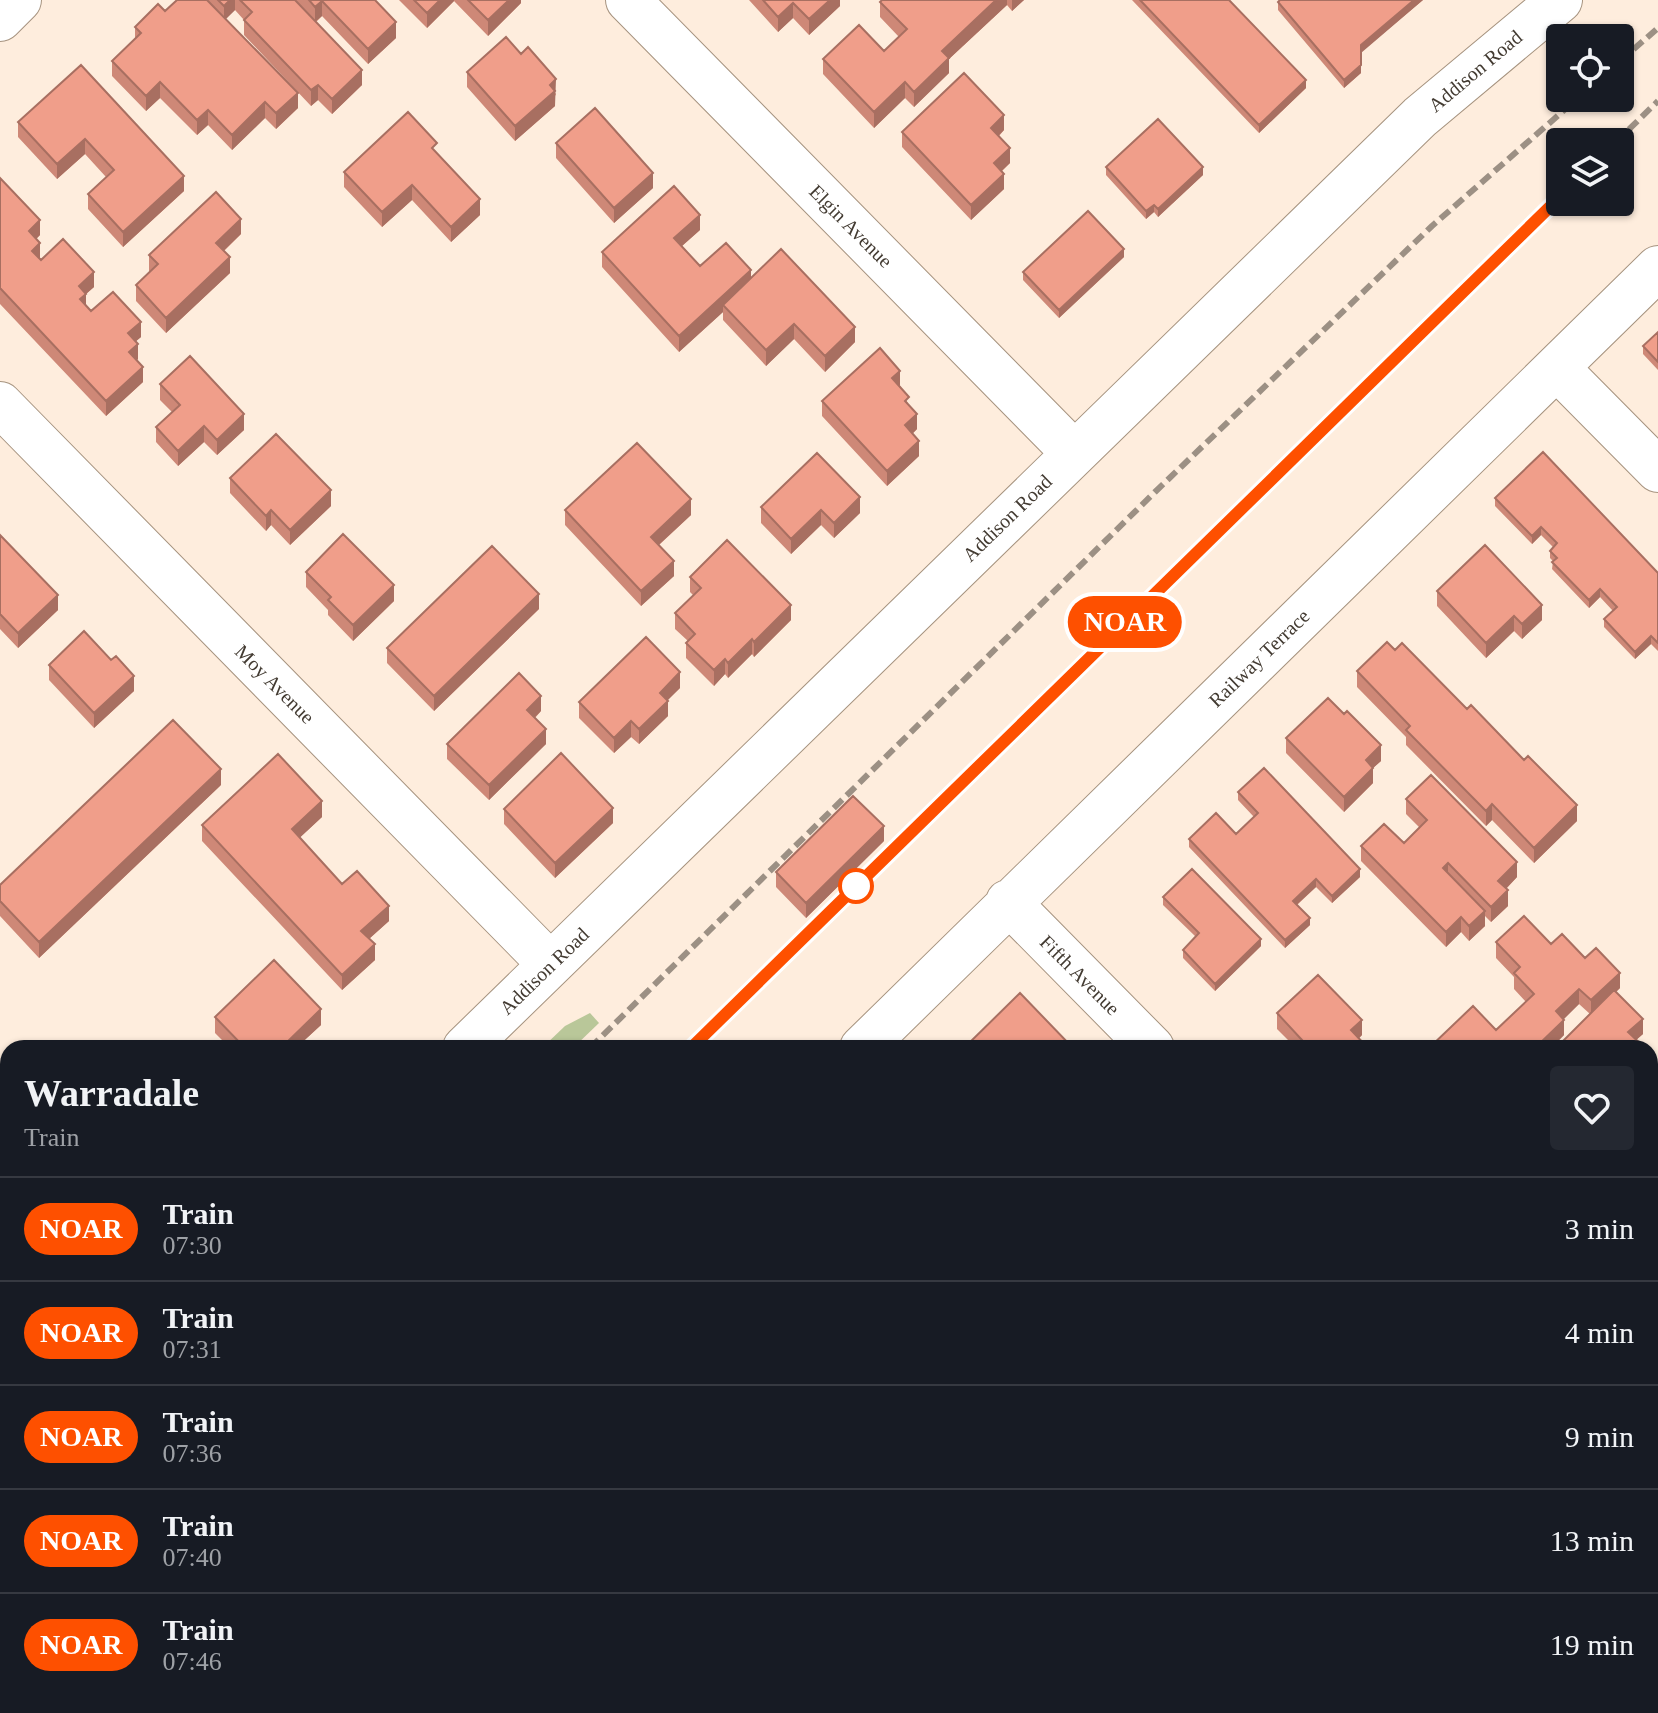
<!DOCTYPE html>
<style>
:root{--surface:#171b24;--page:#242831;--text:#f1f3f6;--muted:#9ea1a6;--line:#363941}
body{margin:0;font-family:Georgia,serif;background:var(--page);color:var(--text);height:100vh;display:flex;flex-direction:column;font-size:30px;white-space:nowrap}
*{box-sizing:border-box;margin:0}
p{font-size:26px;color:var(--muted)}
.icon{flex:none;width:44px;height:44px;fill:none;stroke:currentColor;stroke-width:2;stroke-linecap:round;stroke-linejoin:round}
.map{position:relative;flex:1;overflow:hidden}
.sheet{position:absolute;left:0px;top:1040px;width:1658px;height:674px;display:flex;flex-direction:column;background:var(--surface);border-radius:24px 24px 0 0;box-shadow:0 2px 6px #0004}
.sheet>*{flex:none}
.badge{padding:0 16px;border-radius:26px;font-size:28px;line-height:52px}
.buttons{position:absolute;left:1546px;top:24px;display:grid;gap:16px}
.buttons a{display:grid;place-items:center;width:88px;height:88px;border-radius:8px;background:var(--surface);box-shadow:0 2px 6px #0004;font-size:40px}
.map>.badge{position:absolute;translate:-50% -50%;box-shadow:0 0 0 4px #fff}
.round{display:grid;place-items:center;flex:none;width:84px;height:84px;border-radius:8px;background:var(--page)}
.head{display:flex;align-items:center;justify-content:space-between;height:136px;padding:0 24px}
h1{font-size:38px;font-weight:800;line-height:60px}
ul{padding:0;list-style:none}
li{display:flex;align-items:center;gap:24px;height:104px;padding:0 24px;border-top:2px solid var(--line)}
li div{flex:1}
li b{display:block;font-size:30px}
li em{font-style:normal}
li .badge{min-width:88px;font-weight:700;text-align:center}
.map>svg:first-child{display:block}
.green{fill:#b9c799}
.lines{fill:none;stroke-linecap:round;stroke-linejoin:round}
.minor-casing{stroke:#a6937f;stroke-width:46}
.minor{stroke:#fff;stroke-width:44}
.rail{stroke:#9c9084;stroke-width:6;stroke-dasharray:12 6;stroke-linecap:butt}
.wall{fill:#ce8877}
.shaded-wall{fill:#a86f61}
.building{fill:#f09e8a;stroke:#a86f61;stroke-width:2}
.line-casing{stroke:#fff;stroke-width:18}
.line{stroke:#fe5000;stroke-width:12}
.stop-dot{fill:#fff;stroke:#fe5000;stroke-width:4}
.labels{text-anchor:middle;stroke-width:8;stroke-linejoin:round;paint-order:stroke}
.street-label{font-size:20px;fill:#433b32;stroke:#fff}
</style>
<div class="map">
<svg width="1658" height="1713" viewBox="0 0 1658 1713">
<rect width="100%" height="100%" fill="#feeddd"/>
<path class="green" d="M590 1013 599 1023 573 1048H542L565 1026Z"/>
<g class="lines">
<g class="minor-casing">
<path id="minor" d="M628 0 1073 452
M0 19 19 0
M1557 368 1658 470
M0 404 550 964
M1008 902 1152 1048
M465 1048 1420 117 1560 0
M862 1048 1658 268
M0 1476 8 1484
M1650 1554 1658 1562
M719 1706 726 1713
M190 1713 197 1706"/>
</g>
<use href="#minor" class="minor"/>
<path class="rail" d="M1620 61 1658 28
M1616 142 1658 101
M590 1048 1155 492 1432 226 1578 98
M691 1048 1560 197
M0 1632 8 1624
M14 1713 21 1706"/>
</g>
<path class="wall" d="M177 0H375L396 38 368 64 322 16 316 22 362 85 332 114 318 100 311 106 244 35V20L235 10 225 19 298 108 276 129 265 118 232 150 208 125 197 135 160 98 146 111 112 76V61L135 39V27L165 11Z
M399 0H521V3L488 36 454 1 427 28Z
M749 0H840V6L809 35 793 18 778 32Z
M882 0H1024L1012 11 1007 5 949 59V73L914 107 905 98 874 128 823 74V59L884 51 899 37 880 17V2Z
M1132 0H1229L1306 88 1259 133Z
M1280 0H1423L1361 52V73L1344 88 1278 10V2Z
M521 54 556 94 555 96V106L515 141 467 87V72Z
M81 65 184 191 123 247 88 209V194L106 177 85 154 57 179 18 137V122Z
M1004 130 999 136 1010 163 1002 171 1004 189 971 220 902 147V132Z
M556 143 653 188 614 223 556 158Z
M437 153 480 215 451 242 412 200 382 227 344 187V172Z
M1106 167 1203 175 1158 217 1154 212 1146 219 1106 175Z
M0 178 40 235 36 239 39 259 94 287 86 294V306L91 311 141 337 136 341 138 359 137 360 143 382 106 416 0 304Z
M700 230 682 246 700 266 751 278 855 342 825 372 794 339 766 366 723 320V312L679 352 602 267V252Z
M241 234 224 251 230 273 166 333 136 301V285L150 272 149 271V255Z
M1124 257 1059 318 1023 280V272Z
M1658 332V370L1643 354V346Z
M160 384 244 430 217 455 204 442 178 466 156 442V427L172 412 160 400Z
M900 386 909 406 917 429 912 434 919 456 887 486 822 416V401Z
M817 453 860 513 834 538 821 525 791 554 761 523V507Z
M230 478 331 506 290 545 271 525 266 531 230 493Z
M1495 498 1658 573V651L1651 644 1635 659 1604 627V619L1613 611 1600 597 1589 608 1552 569 1553 561 1550 558V551L1553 547 1541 535 1532 544 1495 506Z
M565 510 691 515 659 545 674 576 641 606 565 525Z
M0 535 58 610 18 648 0 629Z
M306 572 394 601 353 641 328 615V610L306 587Z
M690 577 791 620 754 657 752 654 728 678 725 674 714 686 686 658V643L688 641 675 629V613L694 596 690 592Z
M1437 591 1542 620 1522 639 1514 631 1486 658 1437 606Z
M539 609 434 711 387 663V648Z
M1395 650 1467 709 1577 821 1534 863 1492 820 1486 826 1406 745V737L1357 687V671Z
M49 665 134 691 94 728 49 680Z
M680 688 667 700 668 716 639 744 631 737 614 753 579 718V702Z
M541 711 535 718 546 744 489 800 447 759V744Z
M1286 738 1381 761 1373 768V783L1344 812 1286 753Z
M221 785 39 958 0 916V885Z
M1238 792 1360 877 1332 903 1316 887 1297 905 1310 925 1285 948 1189 847V839L1236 834 1254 817 1238 800Z
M1406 799 1517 877 1506 889 1508 906 1491 922 1485 916V926L1469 941 1461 932 1446 947 1361 861V846L1404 843 1420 828 1406 814Z
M504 809 613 823 555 878 504 824Z
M322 817 299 838 342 884 389 921 369 939 375 960 342 990 202 841V825Z
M884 841 806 918 776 887V872Z
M1163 897 1261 946 1215 991 1183 958V950L1196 937 1163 905Z
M1496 942 1551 944 1585 958 1620 988 1616 992 1643 1034 1636 1040 1590 1014 1579 1004 1563 1019 1564 1035 1551 1048H1429L1496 1030 1526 1002 1514 989V977L1496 958Z
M1277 1013 1362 1035 1359 1038 1295 1047 1277 1029Z
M215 1017 321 1025 296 1048H230L215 1033Z
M8 1254V1339L0 1331V1262Z
M1658 1263V1352L1650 1343V1270Z
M370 1706H424V1711L422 1713H377Z"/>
<path class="shaded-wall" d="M230 0H235V10L224 21V6Z
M440 0H454V1L427 28V13Z
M509 0H521V3L488 36V20Z
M830 0H840V6L809 35V19Z
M996 0H1007V5L949 59V73L914 107V92L942 51Z
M1012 0H1024L1012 11Z
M1414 0H1423L1361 53V45Z
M322 1V16L315 22V7Z
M793 3V18L778 32V17Z
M396 22V38L368 64V49Z
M1361 65V73L1344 88V80Z
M362 70V85L332 114V99Z
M556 79 555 106 515 141V126L550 85Z
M1306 80V88L1259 133V125Z
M160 82V98L146 111V96Z
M905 82V98L874 128V112Z
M318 85V100L311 106V90Z
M298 93V108L276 129V113Z
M265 102V118L232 150V135Z
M208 110V125L197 135V120Z
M1004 115V130L991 143V128Z
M85 139V154L57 179V164Z
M1010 148V163L994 178V163Z
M1203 167V175L1158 217V209Z
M653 173V188L614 223V208Z
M1004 174V189L971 220V205Z
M184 176V191L123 247V232Z
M412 185V200L382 227V212Z
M480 199V215L451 242V227Z
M1154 205V212L1146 219V211Z
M700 215V230L674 253V238Z
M241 219V234L216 258V243Z
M40 220V235L29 246V231Z
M40 243V258L32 266V251Z
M1124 249V257L1059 318V310Z
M230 257V273L166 333V318Z
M751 270V286L723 305V312L679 352V336Z
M94 272V287L86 294V309L80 314 79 286Z
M141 322V337L128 348V333Z
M794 324V339L766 366V350Z
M855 327V342L825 372V356Z
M138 344V359L129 367V352Z
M143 367V382L106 416V401Z
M900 371V386L892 393V378Z
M244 414V430L217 455V440Z
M917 414V429L905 441V425Z
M204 426V442L178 466V451Z
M919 441V456L887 486V471Z
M331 490V506L290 545V530Z
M860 497V513L834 538V523Z
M691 499V515L651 552V537Z
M271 510V525L266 531V516Z
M821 510V525L791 554V539Z
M1541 527V535L1532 544V536Z
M674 561V576L641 606V591Z
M394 585V601L353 641V625Z
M1600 589V597L1589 608V600Z
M539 594V609L434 711V696Z
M58 595V610L18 648V633Z
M791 605V620L754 657V642Z
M1542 605V620L1522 639V624Z
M1514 616V631L1486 658V643Z
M1651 636V644L1635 659V652Z
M752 639V654L728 678V663Z
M725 659V674L714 686V670Z
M680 672V688L660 708V693Z
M134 676V691L94 728V713Z
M541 696V711L527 725V710Z
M668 701V716L639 744V729Z
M631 721V737L614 753V738Z
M546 729V744L489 800V785Z
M1381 745V761L1373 768V783L1344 812V797L1366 760Z
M221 769V785L39 958V942Z
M322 801V817L292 845V829Z
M1492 804V820L1486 826V811Z
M1577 805V821L1534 863V848Z
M613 808V823L555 878V863Z
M884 826V841L806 918V903Z
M1517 862V877L1498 897V881Z
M1448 863V878L1443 868Z
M1360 869V877L1332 903V896Z
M1316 879V887L1293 908V901Z
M1508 890V906L1491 922V907Z
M389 906V921L361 946V931Z
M1485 911V926L1469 941V926Z
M1461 917V932L1446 947V932Z
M1310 918V925L1285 948V940Z
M1261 939V946L1215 991V984Z
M375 944V960L342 990V975Z
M1620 973V988L1591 1016V1000Z
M1579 989V1004L1556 1027V1011Z
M321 1009V1025L296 1048H281Z
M1643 1019V1034L1628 1047V1032Z
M1362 1020V1035L1351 1046V1030Z
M1564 1020V1035L1551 1048H1535Z
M1658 1154V1169L1654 1172V1157Z
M1658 1221V1236L1650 1244V1228Z
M413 1706H424V1711L422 1713H406Z"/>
<path class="building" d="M177 0H207L298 93 276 113 265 102 232 135 208 110 197 120 160 82 146 96 112 61 141 33 135 27 158 4 165 11Z
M218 0H230L224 6Z
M240 0H295L362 70 332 99 318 85 311 90 244 20 252 12Z
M309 0H375L396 22 368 49 322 1 315 7Z
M414 0H440L427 13Z
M468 0H509L488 20Z
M763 0H830L809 19 793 3 778 17Z
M882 0H996L942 51 949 58 914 92 905 82 874 112 823 59 859 25 884 51 907 29 880 2Z
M1140 0H1229L1306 80 1259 125Z
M1280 0H1414L1361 45V65L1344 80 1278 2Z
M506 37 521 54 528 47 556 79 550 85 555 91 515 126 467 72Z
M81 65 184 176 123 232 88 194 114 170 85 139 57 164 18 122Z
M964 73 1004 115 991 128 1010 148 994 163 1004 174 971 205 902 132Z
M595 108 653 173 614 208 556 143Z
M408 112 437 143 432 148 480 199 451 227 412 185 382 212 344 172Z
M1158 119 1203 167 1158 209 1154 205 1146 211 1106 167Z
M0 178 40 220 29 231 40 243 32 251 41 260 63 239 94 272 79 286 86 294 80 299 91 311 113 292 141 322 128 333 138 344 129 352 143 367 106 401 0 288Z
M674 186 700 215 674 238 700 266 726 243 751 270 679 336 602 252Z
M216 192 241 219 216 243 230 257 166 318 136 285 158 264 149 255Z
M1088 211 1124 249 1059 310 1023 272Z
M781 249 855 327 825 356 794 324 766 350 723 305Z
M1658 332V362L1643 346Z
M880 348 900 371 892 378 909 397 905 401 917 414 905 425 919 441 887 471 822 401Z
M190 356 244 414 217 440 204 426 178 451 156 427 180 405 160 384Z
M276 434 331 490 290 530 271 510 266 516 230 478Z
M637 443 691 499 651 537 674 561 641 591 565 510Z
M1543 452 1658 573V643L1651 636 1635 652 1604 619 1617 607 1600 589 1589 600 1552 562 1557 558 1550 551 1557 543 1541 527 1532 536 1495 498Z
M817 453 860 497 834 523 821 510 791 539 761 507Z
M343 534 394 585 353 625 328 600 331 597 306 572Z
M0 535 58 595 18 633 0 614Z
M727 540 791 605 754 642 752 639 728 663 725 659 714 670 686 643 695 634 675 613 701 588 690 577Z
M1485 545 1542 605 1522 624 1514 616 1486 643 1437 591Z
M492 546 539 594 434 696 387 648Z
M84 631 111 660 116 656 134 676 94 713 49 665Z
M646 637 680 672 660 693 668 701 639 729 631 721 614 738 579 702Z
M1387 642 1395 650 1402 643 1467 709 1471 705 1524 760 1528 756 1577 805 1534 848 1492 804 1486 811 1406 730 1410 726 1357 671Z
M519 673 541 696 527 710 546 729 489 785 447 744Z
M1328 698 1344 714 1347 711 1381 745 1366 760 1373 768 1344 797 1286 738Z
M173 720 221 769 39 942 0 901V885Z
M561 753 613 808 555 863 504 809Z
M278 754 322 801 292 829 342 884 357 871 389 906 361 931 375 944 342 975 202 825Z
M1264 768 1360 869 1332 896 1316 879 1293 901 1310 918 1285 940 1189 839 1216 813 1236 834 1258 813 1238 792Z
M1431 775 1517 862 1498 881 1508 890 1491 907 1448 863 1443 868 1485 911 1469 926 1461 917 1446 932 1361 846 1384 824 1404 843 1427 820 1406 799Z
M853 796 884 826 806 903 776 872Z
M1192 869 1261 939 1215 984 1183 950 1199 933 1163 897Z
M1524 916 1551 944 1562 934 1585 958 1596 948 1620 973 1591 1000 1579 989 1556 1011 1564 1020 1535 1048H1495L1491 1044 1487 1048H1429L1473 1006 1496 1030 1534 994 1514 973 1520 967 1496 942Z
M274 960 321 1009 281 1048H245L215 1017Z
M1318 975 1362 1020 1351 1030 1368 1048H1294L1302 1040 1277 1013Z
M1614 990 1643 1019 1628 1032 1645 1048H1556Z
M1020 993 1073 1048H964Z
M1650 1077 1658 1085V1154L1654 1157 1650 1152Z
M1650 1157 1658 1165V1221L1650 1228Z
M8 1254V1323L0 1315V1262Z
M1658 1263V1336L1650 1328V1270Z
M385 1706H413L406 1713H392Z
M482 1706H505L512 1713H475Z
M913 1706H978L985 1713H910L908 1711Z
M1234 1706H1262L1268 1713H1226Z"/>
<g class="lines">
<g class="line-casing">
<path id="line" d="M691 1048 1560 197"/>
</g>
<use href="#line" class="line"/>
</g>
<circle class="stop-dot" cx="856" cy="886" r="16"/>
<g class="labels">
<g class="street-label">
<text transform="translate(1475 71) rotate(-40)" y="7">Addison Road</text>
<text transform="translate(851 226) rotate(45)" y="7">Elgin Avenue</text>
<text transform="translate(1007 518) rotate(-44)" y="7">Addison Road</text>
<text transform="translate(1259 658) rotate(-44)" y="7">Railway Terrace</text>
<text transform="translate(275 684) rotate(45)" y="7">Moy Avenue</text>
<text transform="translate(544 971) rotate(-44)" y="7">Addison Road</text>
<text transform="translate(1080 975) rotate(45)" y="7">Fifth Avenue</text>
</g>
</g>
</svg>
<div class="buttons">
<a><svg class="icon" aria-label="locate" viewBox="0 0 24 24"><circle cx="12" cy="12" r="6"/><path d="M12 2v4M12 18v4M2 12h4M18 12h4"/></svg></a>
<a><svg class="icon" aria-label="layers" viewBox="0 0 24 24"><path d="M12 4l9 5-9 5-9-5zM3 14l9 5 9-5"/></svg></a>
</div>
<b class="badge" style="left:1125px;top:622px;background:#fe5000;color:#fff">NOAR</b>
<section class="sheet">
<div class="head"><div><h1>Warradale</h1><p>Train</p></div><a class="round"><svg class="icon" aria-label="heart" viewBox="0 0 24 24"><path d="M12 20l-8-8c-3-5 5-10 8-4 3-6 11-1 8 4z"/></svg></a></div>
<ul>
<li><span class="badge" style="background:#fe5000;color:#fff">NOAR</span><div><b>Train</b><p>07:30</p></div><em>3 min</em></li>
<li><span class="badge" style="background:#fe5000;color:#fff">NOAR</span><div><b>Train</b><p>07:31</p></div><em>4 min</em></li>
<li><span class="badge" style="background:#fe5000;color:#fff">NOAR</span><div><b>Train</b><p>07:36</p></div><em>9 min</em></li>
<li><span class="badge" style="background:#fe5000;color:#fff">NOAR</span><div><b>Train</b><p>07:40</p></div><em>13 min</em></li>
<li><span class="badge" style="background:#fe5000;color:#fff">NOAR</span><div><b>Train</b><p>07:46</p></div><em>19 min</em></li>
</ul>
</section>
</div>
